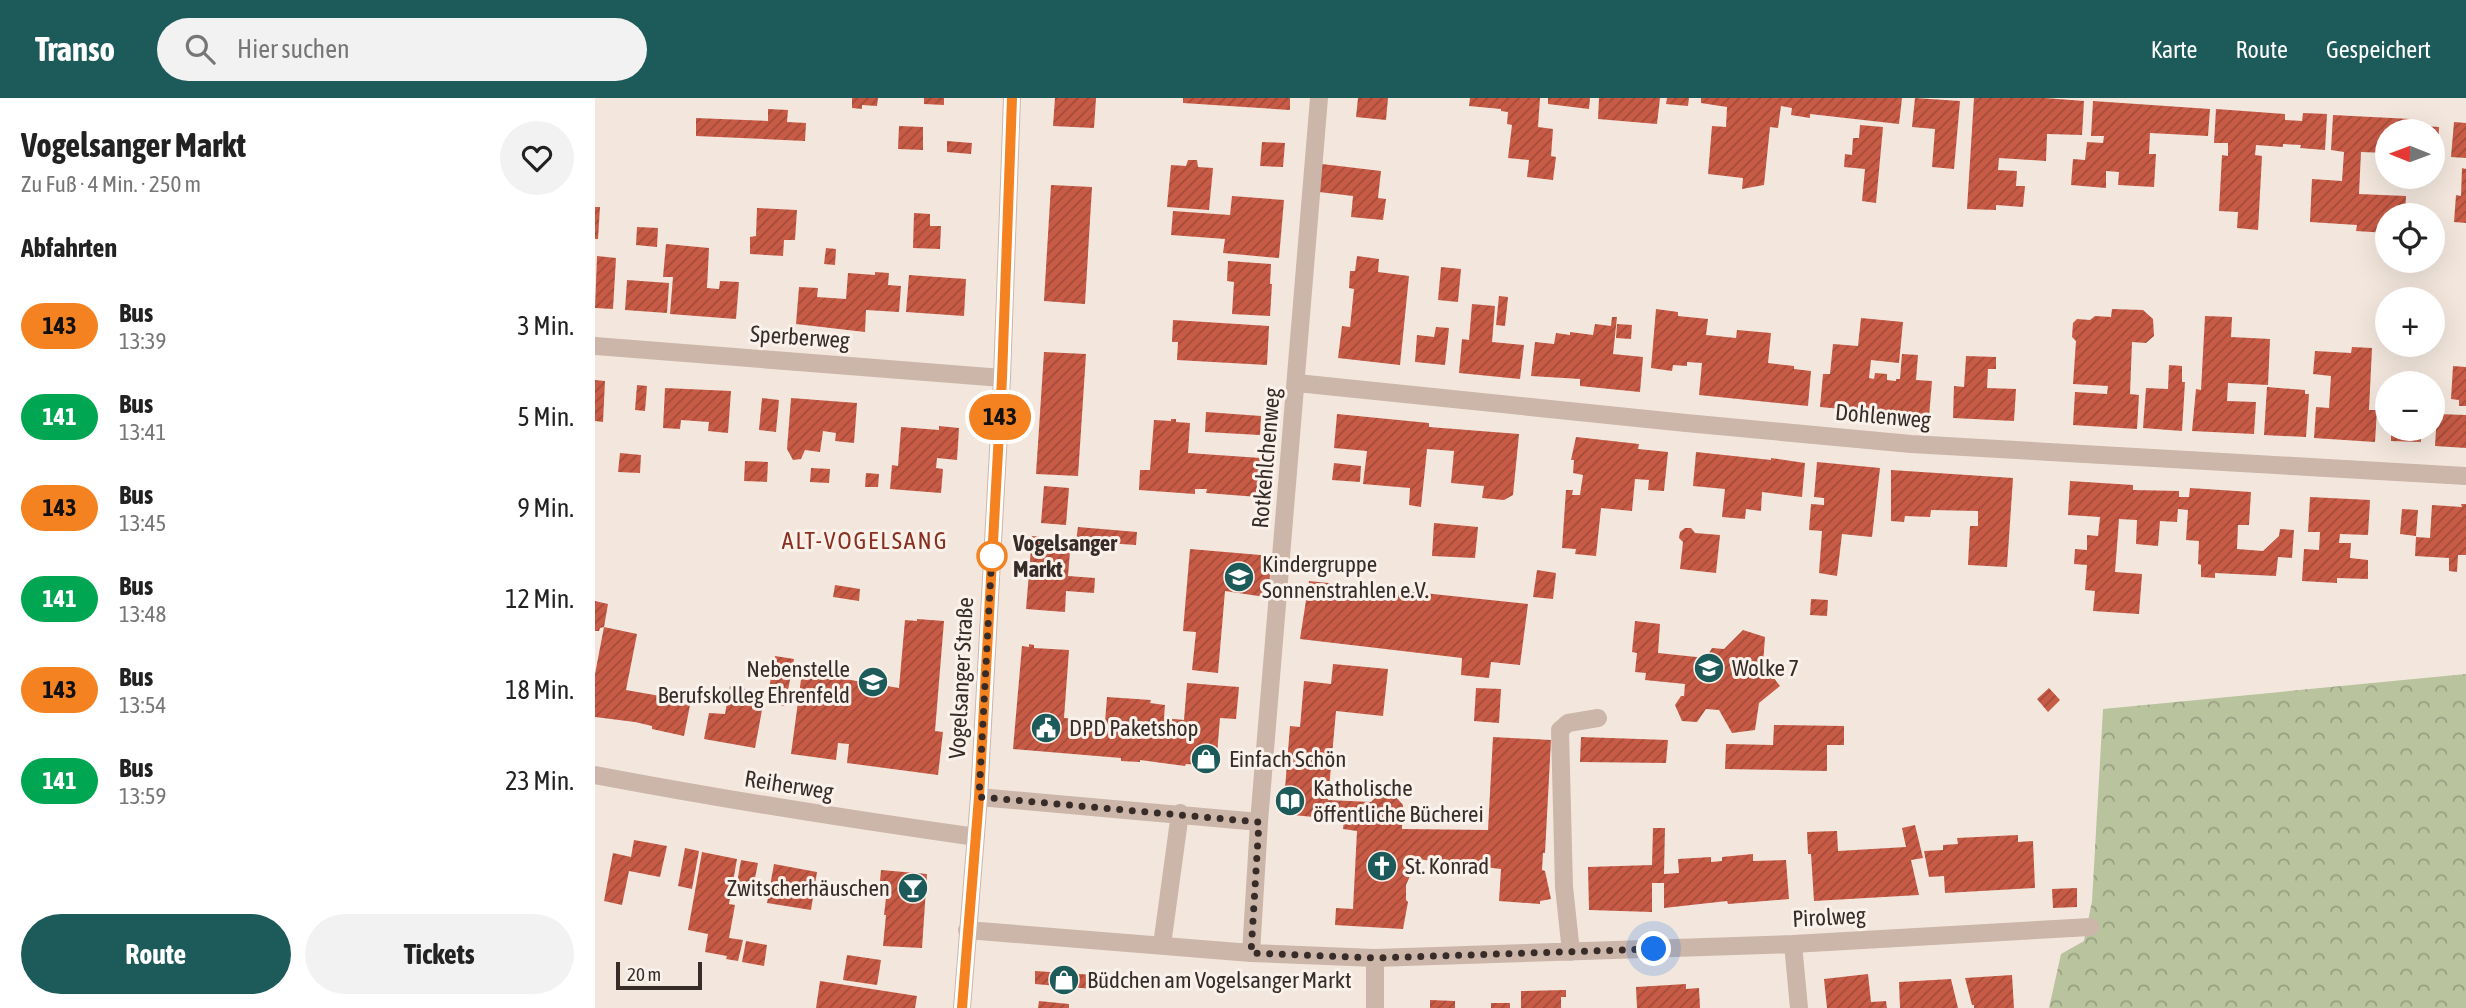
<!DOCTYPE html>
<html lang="de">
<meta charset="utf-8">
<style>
:root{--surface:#fff;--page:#f2f2f2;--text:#222;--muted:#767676;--accent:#1d5b5a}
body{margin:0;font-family:"Asap Condensed",sans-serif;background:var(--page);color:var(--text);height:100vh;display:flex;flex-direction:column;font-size:26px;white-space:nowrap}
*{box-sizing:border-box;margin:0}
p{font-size:23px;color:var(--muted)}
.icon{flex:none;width:38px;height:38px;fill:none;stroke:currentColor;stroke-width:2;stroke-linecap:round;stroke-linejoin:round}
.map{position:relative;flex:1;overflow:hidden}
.details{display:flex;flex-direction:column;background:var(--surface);width:595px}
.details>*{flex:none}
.badge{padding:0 14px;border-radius:23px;font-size:24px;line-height:46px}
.needle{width:46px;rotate:271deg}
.tools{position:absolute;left:1780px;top:21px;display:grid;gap:14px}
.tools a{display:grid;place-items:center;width:70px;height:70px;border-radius:50%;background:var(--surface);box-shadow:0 7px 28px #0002;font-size:35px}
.scale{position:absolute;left:21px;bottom:18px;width:86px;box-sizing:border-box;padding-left:7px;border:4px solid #382c29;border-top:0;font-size:19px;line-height:24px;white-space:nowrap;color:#382c29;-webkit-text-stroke:5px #faf1ea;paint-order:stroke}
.you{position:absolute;width:35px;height:35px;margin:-18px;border:5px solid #fff;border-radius:50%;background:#1a73e8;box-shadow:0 0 0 10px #1a73e833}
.map>.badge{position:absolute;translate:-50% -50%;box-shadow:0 0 0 4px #fff}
h2{padding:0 21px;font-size:26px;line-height:63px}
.round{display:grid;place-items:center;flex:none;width:74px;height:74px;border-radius:37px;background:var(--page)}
.summary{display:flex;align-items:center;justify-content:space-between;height:119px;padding:0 21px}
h1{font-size:33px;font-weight:700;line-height:52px}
.action{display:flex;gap:14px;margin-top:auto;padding:14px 21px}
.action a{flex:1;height:80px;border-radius:42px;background:var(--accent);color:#fff;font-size:28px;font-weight:700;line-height:80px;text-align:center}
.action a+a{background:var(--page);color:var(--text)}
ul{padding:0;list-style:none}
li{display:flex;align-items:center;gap:21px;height:91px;padding:0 21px}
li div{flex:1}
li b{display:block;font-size:26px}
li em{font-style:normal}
li .badge{min-width:77px;font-weight:700;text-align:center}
header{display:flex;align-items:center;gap:42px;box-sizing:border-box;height:98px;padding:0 35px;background:var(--accent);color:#fff}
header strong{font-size:33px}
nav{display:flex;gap:38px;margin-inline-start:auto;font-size:24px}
.search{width:490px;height:63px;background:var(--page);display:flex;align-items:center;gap:18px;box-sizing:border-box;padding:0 24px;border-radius:38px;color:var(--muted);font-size:26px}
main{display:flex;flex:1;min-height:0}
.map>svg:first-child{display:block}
.forest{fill:url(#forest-crowns)}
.building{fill:url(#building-hatch)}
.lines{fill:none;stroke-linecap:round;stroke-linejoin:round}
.minor{stroke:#ccb6a9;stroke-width:18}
.line-casing{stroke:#fff;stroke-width:16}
.line{stroke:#f58220;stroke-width:10}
.walk{stroke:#382c29;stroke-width:7;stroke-dasharray:0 12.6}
.stop-dot{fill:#fff;stroke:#f58220;stroke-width:3.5}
.labels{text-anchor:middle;stroke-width:6;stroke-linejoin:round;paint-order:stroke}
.street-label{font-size:23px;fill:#382c29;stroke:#faf1ea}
.stop-label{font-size:23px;font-weight:bold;fill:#382c29;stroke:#faf1ea;text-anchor:start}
.poi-label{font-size:23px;fill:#382c29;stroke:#faf1ea;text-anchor:start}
.neighbourhood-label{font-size:24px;letter-spacing:2px;fill:#893020;stroke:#faf1ea}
</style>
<header>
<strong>Transo</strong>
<div class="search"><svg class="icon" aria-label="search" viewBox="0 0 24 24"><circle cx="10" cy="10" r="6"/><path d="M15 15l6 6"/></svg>Hier suchen</div>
<nav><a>Karte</a><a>Route</a><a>Gespeichert</a></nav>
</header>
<main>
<section class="details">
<div class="summary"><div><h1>Vogelsanger Markt</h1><p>Zu Fuß · 4 Min. · 250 m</p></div><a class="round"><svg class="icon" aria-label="heart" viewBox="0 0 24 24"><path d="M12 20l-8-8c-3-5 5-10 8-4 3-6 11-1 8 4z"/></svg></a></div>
<h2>Abfahrten</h2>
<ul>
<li><span class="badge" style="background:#f58220;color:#111">143</span><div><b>Bus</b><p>13:39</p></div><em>3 Min.</em></li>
<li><span class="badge" style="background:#00a651;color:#fff">141</span><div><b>Bus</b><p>13:41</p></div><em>5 Min.</em></li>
<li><span class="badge" style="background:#f58220;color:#111">143</span><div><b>Bus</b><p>13:45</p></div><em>9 Min.</em></li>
<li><span class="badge" style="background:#00a651;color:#fff">141</span><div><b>Bus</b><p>13:48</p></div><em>12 Min.</em></li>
<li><span class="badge" style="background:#f58220;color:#111">143</span><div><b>Bus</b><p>13:54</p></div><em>18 Min.</em></li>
<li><span class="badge" style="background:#00a651;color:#fff">141</span><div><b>Bus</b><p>13:59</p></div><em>23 Min.</em></li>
</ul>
<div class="action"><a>Route</a><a>Tickets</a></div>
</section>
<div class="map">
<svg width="1871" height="910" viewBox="0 0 1871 910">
<defs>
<pattern id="forest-crowns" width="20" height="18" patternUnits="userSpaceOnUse" patternTransform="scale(1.75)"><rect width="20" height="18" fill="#b9c39d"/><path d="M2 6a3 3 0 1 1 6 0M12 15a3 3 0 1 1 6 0" fill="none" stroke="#979f80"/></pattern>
<pattern id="building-hatch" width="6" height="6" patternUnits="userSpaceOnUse" patternTransform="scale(1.75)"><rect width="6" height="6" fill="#c85b46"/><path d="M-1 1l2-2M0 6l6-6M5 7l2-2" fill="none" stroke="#a34b3a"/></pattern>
</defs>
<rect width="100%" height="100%" fill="#f3e7dd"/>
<path class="forest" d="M1871 576V910H1454L1466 856 1489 843 1497 803 1508 611Z"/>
<path class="building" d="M257 0H283L282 8 267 7V11L257 10Z
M329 0H349V7L329 6Z
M460 0H501L499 30 458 28Z
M588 0H695V12L588 5Z
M763 0H793L791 22 761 19Z
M875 0H945L943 29 958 31 956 58 961 59 958 82 932 79 934 62 913 60 917 27 912 26 913 14 906 13V11L874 8Z
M953 0H995L994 11 953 6Z
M1004 0H1065L1062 26 1003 21Z
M1072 0H1094L1093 8 1071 6Z
M1106 0H1307L1304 26 1215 16V20L1196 17 1197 10 1186 8 1183 30 1175 29 1169 87 1147 91 1148 80 1113 76 1117 28 1131 29 1132 9 1106 5Z
M1320 0 1365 3 1359 71 1337 69 1340 31 1317 29Z
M1379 0H1450L1489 3 1487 37 1452 36 1451 63 1404 60 1403 72 1422 73 1421 88H1430L1428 109 1401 107V112L1372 111Z
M1498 3 1615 11 1613 38 1555 35 1554 56H1561L1559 89 1523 87 1524 74 1511 73V90L1476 87 1478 61 1490 62 1492 44 1508 45 1509 38H1496Z
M173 11 193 12 192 24 211 25 210 43 101 38V20L173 23Z
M1621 11 1690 16V22L1707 23 1708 15 1732 16 1730 52 1705 50 1706 47 1688 46V49L1661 47 1660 57 1667 58 1663 132 1642 130 1643 114 1624 113 1627 57 1633 58V45H1619Z
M1738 17 1816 21 1815 33H1792V55L1766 54 1764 96 1811 98 1810 117H1792V135L1761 133 1762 127 1715 124 1717 81 1747 83 1749 54 1736 52Z
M1859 24 1871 25V60L1856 59Z
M1265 27 1288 29 1281 105 1267 103 1270 71 1249 69 1250 56 1257 57 1258 40H1264Z
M304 28 328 29V52L303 51Z
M1829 28 1844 29 1843 54H1838V33H1829Z
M352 43 377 45 376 56 352 54Z
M667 44 690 45 688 69 665 68Z
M593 62H602L603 69 618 70 614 112 572 109 576 67 591 68Z
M727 66 786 73 783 100 791 101 788 122 756 119 758 98 724 94Z
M1867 70 1871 71V125L1859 124 1861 97 1866 98Z
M456 87 497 89 490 206 449 203Z
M637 98 689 102 684 160 628 155 630 141 576 137 578 113 635 117Z
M0 109H5L3 141H0Z
M162 110 202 112 200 142H189L188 158 155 156V139L161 138Z
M319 115 335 116V128H346L345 151 318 150Z
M42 129 63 130 62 149 41 147Z
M71 146 114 150 112 190 124 191 125 183 144 184 141 221 75 216 78 179H68Z
M231 150 241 151 240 167 229 166Z
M2 158 21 160 18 211 0 210Z
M762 158 784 161 783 174 814 178 805 267 743 260 747 228 755 229 759 191 754 190 755 173H760Z
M633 163 676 166 675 186H677L675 218 637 216 639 184 632 183Z
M846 169 866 171 863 204 843 202Z
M280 174 294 175 293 187 306 188 304 214 271 212 270 234 201 226 204 189 223 190 222 199 251 201 253 175 280 177Z
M314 177 371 181 369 218 311 214Z
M32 182 74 185 72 215 30 212Z
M904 198 913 199 910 228 901 227Z
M877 206 900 208 897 244 929 247 925 281 864 275 867 241 874 242Z
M1061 211 1083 214V218L1113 221 1111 237 1141 240 1142 232 1176 235 1173 265 1199 268V271L1216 273 1213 308 1104 297 1107 265 1092 264V268L1078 267 1077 273 1056 270Z
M1517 211 1548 212 1558 221 1559 238 1551 245 1537 244 1535 296 1544 297 1542 331 1478 327 1480 294 1512 296 1513 288 1478 286 1481 243 1477 239 1478 225 1482 221 1495 222 1500 218 1516 219Z
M1610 218 1637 219 1636 239 1675 241 1673 287 1633 285 1632 303 1661 304 1659 336 1597 333 1601 291 1606 292Z
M1017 219H1022L1018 256 1048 259 1045 294 985 288V281L936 278 940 244 959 246 961 235 975 237V234L998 237 1000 226 1016 228Z
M1266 220 1308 224 1304 265 1276 262 1274 280 1279 281 1280 275 1292 276V282L1301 283V281H1305L1307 256 1323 257 1321 282 1337 283 1334 319 1225 309 1228 276H1235L1238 246 1263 248Z
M578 222 674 228 672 267 582 262 583 244H577Z
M1022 226 1037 227 1036 241 1021 240Z
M841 229 854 230 850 267 820 264 822 237 839 239Z
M1757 249 1777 250 1774 312H1782L1780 344 1719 340 1721 309 1734 310 1736 278 1718 276 1720 253 1756 255Z
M449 254 491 256 483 378 441 376Z
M1371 258 1401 259V271H1393L1392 290 1421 291 1419 323 1358 320 1359 288 1369 289Z
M1574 267 1587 268V284H1590L1587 333 1548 330 1551 290 1573 291Z
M1858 268 1871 269V308H1864V302L1856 301Z
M0 282 10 283 8 324 0 323Z
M42 287 52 288 50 313 40 312Z
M1672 289 1710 292V296H1714L1711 339 1669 337Z
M70 290 136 293 133 335 113 333 114 324 86 322 85 331 68 330Z
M167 300 184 302 181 334 164 332Z
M196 300 262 305 259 345 240 343 241 335 228 333 225 354 210 352 206 361 198 362 192 351Z
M611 314 666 318 665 337 610 334Z
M742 316 834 325V329L924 336 918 397 909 402 887 400 889 388 856 385 859 353 832 351 826 409 814 407 815 390 768 386 772 353 739 350Z
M1842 316 1871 317V350L1840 348Z
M576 321H581V324L595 325 593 355 666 360 663 399 611 395 612 391H600V396L544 392 545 372H555L559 322 576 323Z
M344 328 364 330 362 362 342 360 341 370 348 371 346 395 295 391 297 367 303 368 306 329 344 332Z
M1796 331H1826V344L1796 343Z
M981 339 1044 346 1043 351 1073 354 1069 393 1053 392 1054 382 1040 381 1037 413 1006 410 1001 458 980 456 981 451 967 450 971 392H978L977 397H985L986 390 988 377 978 375 979 362H976Z
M1101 354 1176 362V360L1210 365 1207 399 1167 394 1166 413 1151 411 1150 421 1127 419 1130 391 1098 388Z
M25 355 46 357 45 375 23 374Z
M150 363 173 364 172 384 149 383Z
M1222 364 1285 370 1277 439 1247 436 1242 478 1224 475 1227 433 1214 432 1216 406 1229 407V400L1219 399Z
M739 365 766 368 765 384 737 382Z
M216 370 235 371 234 385 215 384Z
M1296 372 1418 380 1412 469 1373 467 1375 428H1383V413L1336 412 1335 419 1310 418 1309 424 1296 423Z
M271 375 284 376 283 389H270Z
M1475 383 1538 387V392L1584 393V399H1594L1595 390 1656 394 1654 427H1643L1642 451 1668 453 1684 438 1685 431 1699 432 1697 460 1683 459 1681 478 1620 475V480L1606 479V467L1603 466 1604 443 1591 442 1593 412 1583 411 1582 424 1565 423 1563 448 1541 446 1542 422 1524 421 1520 474 1547 476 1544 516 1498 513 1500 493 1490 492 1492 467 1479 466 1480 451 1492 452V437L1503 438 1505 419 1473 417Z
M449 388 474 390 471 427 446 425Z
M1715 399 1775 402 1773 437 1745 436 1744 445H1756L1755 460 1773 462V481L1742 480V485L1707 483 1709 451 1724 452 1725 434H1713Z
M1866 406H1871V457H1863L1862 474 1854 473V460L1820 458 1821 439 1835 440 1837 407 1867 409Z
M1807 411 1823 412 1821 438 1805 436Z
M839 425 883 429 880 460 837 458Z
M483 429 542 434 541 447 481 443Z
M1090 430H1096L1100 435 1125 437 1121 475 1085 471 1088 444 1084 440 1085 434Z
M437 438 476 441 473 478 500 480 499 495 471 493 470 514 431 511Z
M595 451 677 458 673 497 670 496V499L630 493 623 575 597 572 601 534 588 533Z
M942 472 961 475 958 501 938 499Z
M714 483 933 506 925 567 896 564 894 580 866 577 867 560 705 541Z
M240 487 265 491 264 503 238 499Z
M1216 501 1233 502 1232 518 1215 517Z
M0 503 13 506 9 529 5 530 4 533H0Z
M322 521 349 523 340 633 348 634 343 677 252 665 254 646 243 645 241 662 196 656 207 574 304 590 310 522 322 523Z
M1040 523 1065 526 1063 555 1111 560 1117 550 1129 551 1148 532 1170 539 1168 566 1185 588 1164 605 1160 632 1137 635 1124 612 1111 611 1102 624 1087 623 1080 607 1086 598H1089L1090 586 1050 582 1051 575 1040 574 1042 555 1037 554Z
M9 529 42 536 31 592 65 598 63 602 95 607 89 638 57 631V628L40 624 0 619V576Z
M434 546 439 547V550L474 552 469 620 510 624 512 599 556 602 555 605 570 607 569 620 589 622 592 585 644 589 641 621 625 620 621 668 591 666 590 668 545 662V664L526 663V660L418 651 427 548 434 549Z
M180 558 199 561 190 608 171 606Z
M738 566 793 571 788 618 741 613 733 702 776 704 782 698 801 699 808 707 807 731 893 732 898 639 956 642 950 755H948L947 772 950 773 956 801 945 803V806L904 803 906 771 813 760 812 775 815 778 811 787V802L813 804 808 831 740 827 741 810 758 811 762 733 748 731 749 722 688 716 695 628 705 629 709 583 736 586Z
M135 588 151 591 150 599 169 601 160 650 109 641 114 615 130 616Z
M881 590 906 591 904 625 879 623Z
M1454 590 1465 602 1453 614 1442 601Z
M1179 627 1249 628V647H1232V673L1130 671 1131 646 1178 647Z
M986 639 1073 642 1071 665 985 664Z
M1320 727 1328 760 1316 762 1324 797 1219 803 1216 756H1213L1212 734 1242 733 1243 753 1311 749 1307 730Z
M1058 730H1070L1069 776 1084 775 1083 761 1116 759V764L1127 763V759L1158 756V763L1191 762 1194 801 1133 806 1132 803 1069 810V785H1057V814L994 812 993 769 1057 767Z
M1423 737V744L1438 743 1440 790 1350 795 1349 778 1334 779 1329 753 1348 752V747L1363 746 1362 740Z
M39 742 72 748 65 779 34 773 27 807 9 803 18 755 36 759Z
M90 750 104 753 97 791 83 788Z
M107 754 142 761 134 806 140 807 134 840 148 842 143 863 131 861 132 858 110 854 113 836 93 832Z
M146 762 163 765 156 800 140 796Z
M179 766 222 774 216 812 172 805Z
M286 772 332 776 327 850 288 848 291 817H289L293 783H285Z
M1482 790V809L1458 810 1457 791Z
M151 843 172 847 169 868 147 864Z
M252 857 286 862 282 887 248 882Z
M440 873 499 877 498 891 440 886Z
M1273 876 1276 904 1291 903 1292 910H1232L1229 881Z
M1417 877 1419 910H1379V907H1377L1370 880Z
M1356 881 1363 910H1305L1304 884Z
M225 883 322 898 320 910H221Z
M1091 886V891L1104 890 1105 910H1042L1041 889Z
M971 892V899H966V910H926V893Z
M835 902 860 903V910H835Z
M444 903 474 906V910H443Z
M896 905H915V910H896Z"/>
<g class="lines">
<path class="minor" d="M0 248 407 280
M702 285 1091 325 1316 346 1871 378
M0 677C127 701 253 721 381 739
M384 699 664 724
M372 832 656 855 780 860 1198 846 1495 829
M1198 846 1204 910
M567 847 585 715
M976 854 969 789 965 632 973 625 1003 620
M656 855 664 724 724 0
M780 860V910
M367 910 384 699 407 280 417 0"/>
</g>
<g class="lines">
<g class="line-casing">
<path id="line" d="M367 910 384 699 407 280 417 0"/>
</g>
<use href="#line" class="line"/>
<path class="walk" d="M397 458V454L384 699 664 724 656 855 780 860 1059 851"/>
</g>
<defs>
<g id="school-disc" transform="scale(1.575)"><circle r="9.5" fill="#1d5b5a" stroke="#faf1ea"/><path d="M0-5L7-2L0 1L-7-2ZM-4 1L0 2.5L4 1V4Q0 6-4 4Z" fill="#fff"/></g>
<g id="civic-disc" transform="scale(1.575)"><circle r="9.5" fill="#1d5b5a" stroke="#faf1ea"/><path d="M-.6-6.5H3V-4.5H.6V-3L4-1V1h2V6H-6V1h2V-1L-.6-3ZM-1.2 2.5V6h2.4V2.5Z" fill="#fff"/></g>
<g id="shop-disc" transform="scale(1.575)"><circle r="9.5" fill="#1d5b5a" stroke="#faf1ea"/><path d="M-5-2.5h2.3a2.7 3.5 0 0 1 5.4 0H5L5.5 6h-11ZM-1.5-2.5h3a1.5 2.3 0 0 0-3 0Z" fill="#fff"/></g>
<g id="library-disc" transform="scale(1.575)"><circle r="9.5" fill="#1d5b5a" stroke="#faf1ea"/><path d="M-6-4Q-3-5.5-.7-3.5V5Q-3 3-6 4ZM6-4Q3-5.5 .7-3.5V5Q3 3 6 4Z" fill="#fff"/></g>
<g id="church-disc" transform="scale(1.575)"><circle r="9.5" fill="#1d5b5a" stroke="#faf1ea"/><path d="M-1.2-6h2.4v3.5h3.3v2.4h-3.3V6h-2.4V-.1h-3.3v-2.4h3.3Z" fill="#fff"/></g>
<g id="bar-disc" transform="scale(1.575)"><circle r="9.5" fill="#1d5b5a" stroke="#faf1ea"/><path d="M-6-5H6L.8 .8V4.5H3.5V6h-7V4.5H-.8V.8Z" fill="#fff"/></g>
</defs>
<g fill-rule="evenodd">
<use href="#school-disc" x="644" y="479"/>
<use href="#school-disc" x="1114" y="570"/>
<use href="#school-disc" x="278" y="584"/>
<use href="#civic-disc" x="451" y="630"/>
<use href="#shop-disc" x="611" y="661"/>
<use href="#library-disc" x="695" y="703"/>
<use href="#church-disc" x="787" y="768"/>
<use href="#bar-disc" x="318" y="790"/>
<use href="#shop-disc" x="469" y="882"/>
</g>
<circle class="stop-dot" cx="397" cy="458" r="14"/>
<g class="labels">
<g class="street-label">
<text transform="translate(205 239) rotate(4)" y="8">Sperberweg</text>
<text transform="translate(1288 318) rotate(5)" y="8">Dohlenweg</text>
<text transform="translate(671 360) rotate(-85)" y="8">Rotkehlchenweg</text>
<text transform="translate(366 580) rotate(-87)" y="8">Vogelsanger Straße</text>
<text transform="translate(194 687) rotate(9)" y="8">Reiherweg</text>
<text transform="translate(1234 819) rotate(-3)" y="8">Pirolweg</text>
</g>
<g class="stop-label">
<text x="418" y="453">Vogelsanger<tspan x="418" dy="26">Markt</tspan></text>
</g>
<g class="poi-label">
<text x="667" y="474">Kindergruppe<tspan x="667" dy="26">Sonnenstrahlen e.V.</tspan></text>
<text x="1137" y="578">Wolke 7</text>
<text x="255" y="579" text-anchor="end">Nebenstelle<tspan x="255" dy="26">Berufskolleg Ehrenfeld</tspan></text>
<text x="474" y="638">DPD Paketshop</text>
<text x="634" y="669">Einfach Schön</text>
<text x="718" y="698">Katholische<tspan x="718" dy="26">öffentliche Bücherei</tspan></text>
<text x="810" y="776">St. Konrad</text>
<text x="295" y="798" text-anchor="end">Zwitscherhäuschen</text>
<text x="492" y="890">Büdchen am Vogelsanger Markt</text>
</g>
<g class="neighbourhood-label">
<text x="270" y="451">ALT-VOGELSANG</text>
</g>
</g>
</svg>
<div class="tools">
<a><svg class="needle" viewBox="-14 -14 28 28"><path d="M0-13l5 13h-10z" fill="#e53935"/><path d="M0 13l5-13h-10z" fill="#767676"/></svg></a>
<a><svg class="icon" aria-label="locate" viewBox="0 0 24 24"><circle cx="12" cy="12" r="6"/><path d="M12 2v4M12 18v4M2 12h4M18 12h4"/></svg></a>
<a>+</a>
<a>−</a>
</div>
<div class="scale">20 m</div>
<div class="you" style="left:1059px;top:851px"></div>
<b class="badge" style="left:405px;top:319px;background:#f58220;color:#111">143</b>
</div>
</main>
